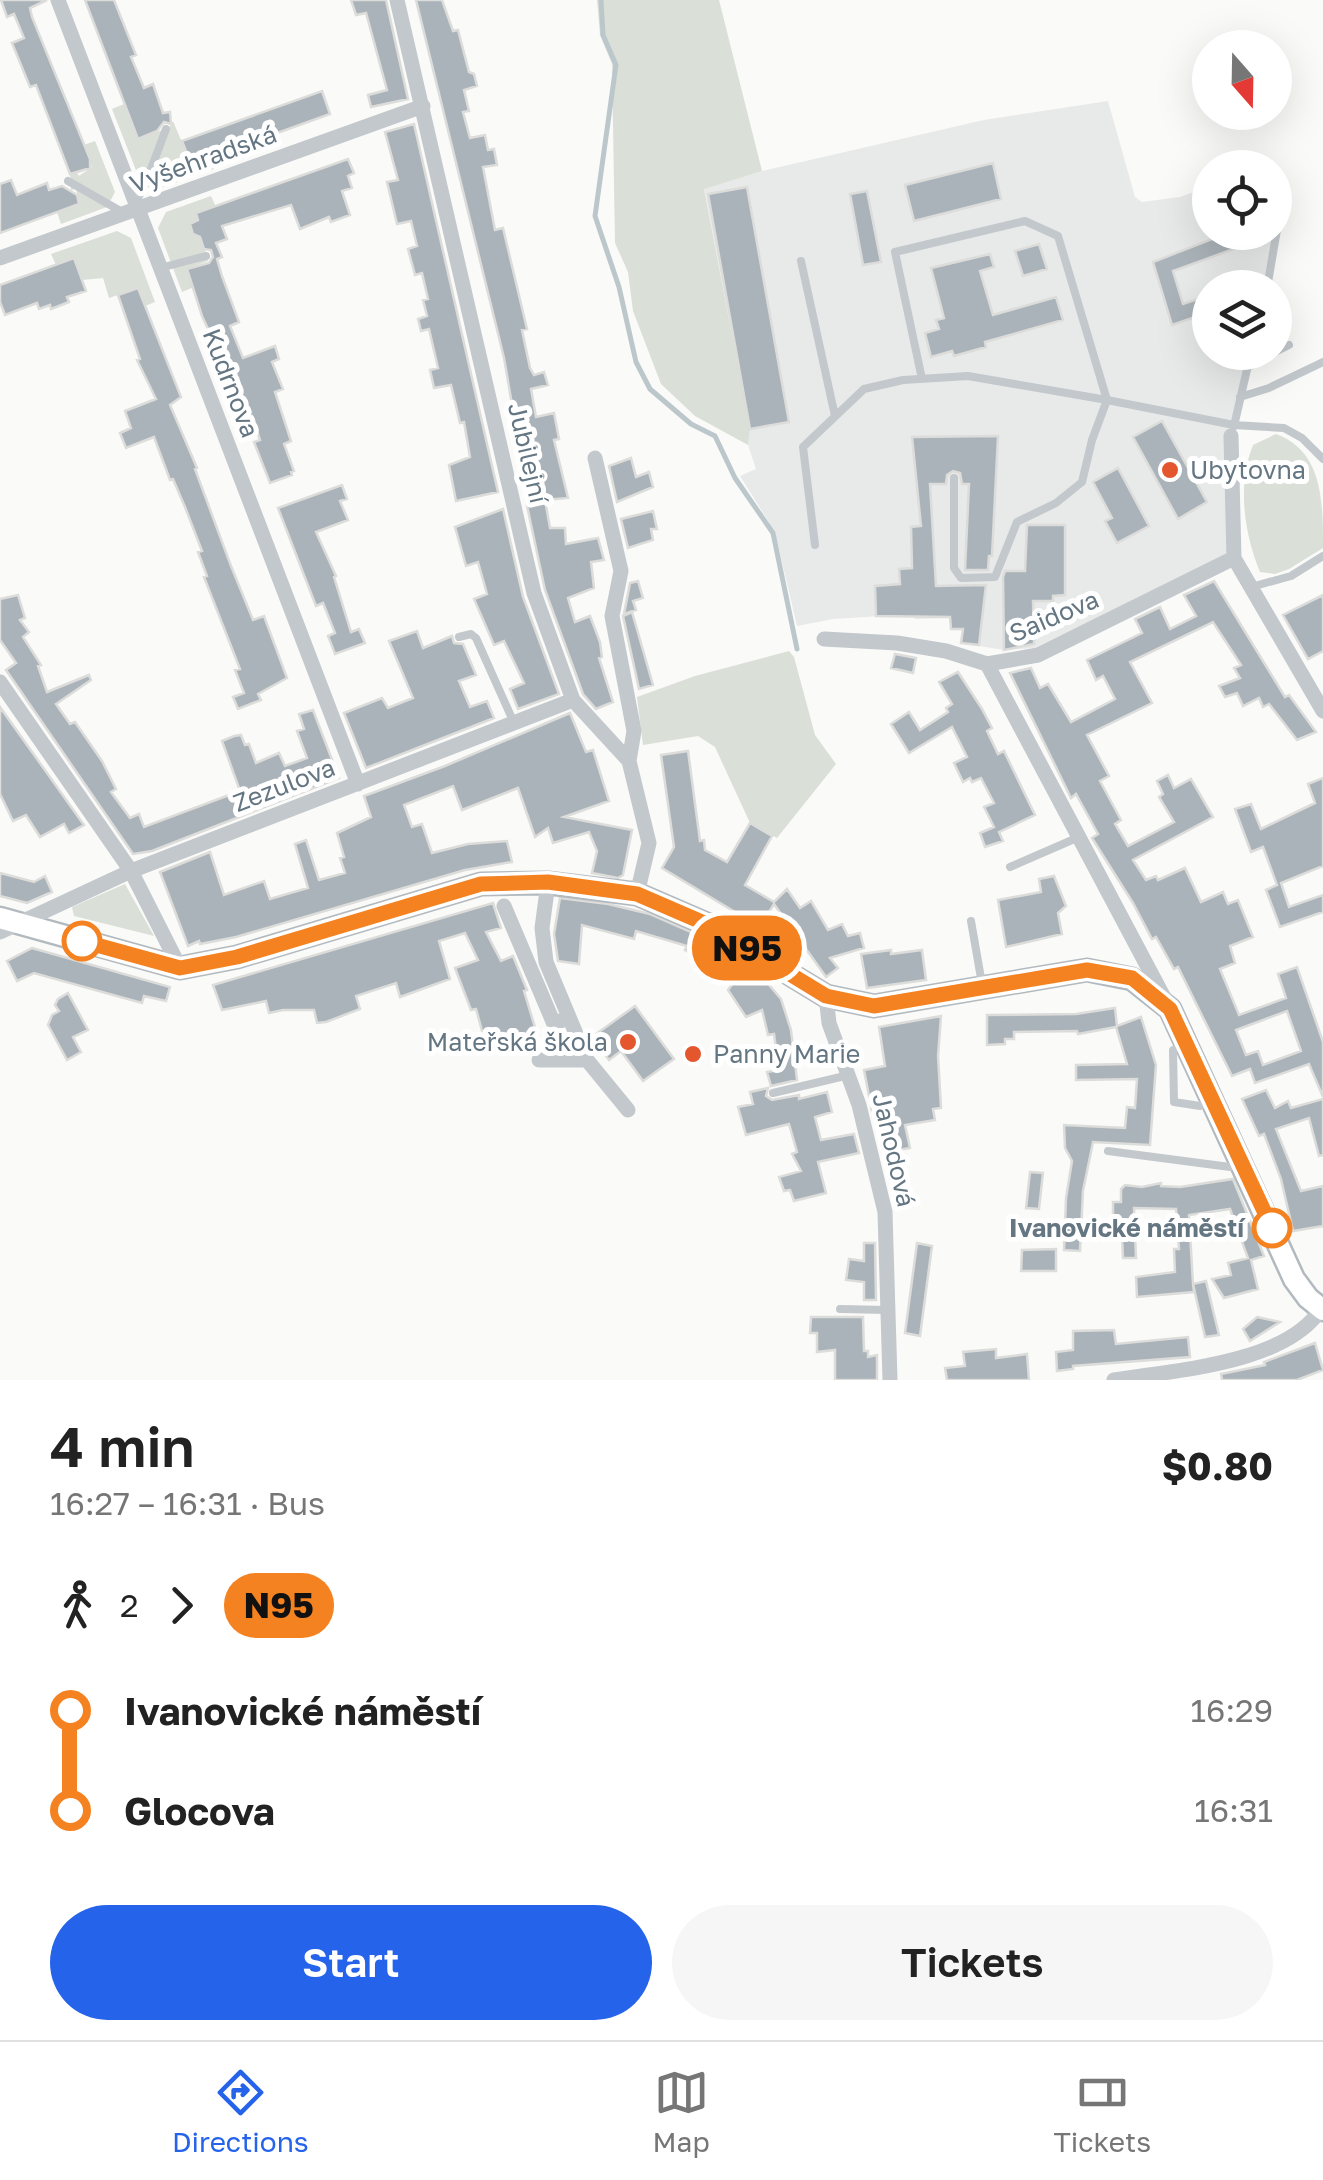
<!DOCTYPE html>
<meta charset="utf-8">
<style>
:root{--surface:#fff;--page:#f6f6f6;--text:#222;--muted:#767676;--line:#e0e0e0;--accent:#2563eb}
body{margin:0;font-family:"Golos Text",sans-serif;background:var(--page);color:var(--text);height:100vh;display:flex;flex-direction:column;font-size:38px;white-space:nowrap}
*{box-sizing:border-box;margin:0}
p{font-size:32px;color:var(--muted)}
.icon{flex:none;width:55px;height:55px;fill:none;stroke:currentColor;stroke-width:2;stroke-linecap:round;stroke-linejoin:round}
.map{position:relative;height:1380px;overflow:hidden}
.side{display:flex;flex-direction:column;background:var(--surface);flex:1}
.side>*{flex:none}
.badge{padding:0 20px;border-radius:32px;font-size:35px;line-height:65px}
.needle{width:65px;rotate:160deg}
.fabs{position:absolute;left:1192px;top:30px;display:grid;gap:20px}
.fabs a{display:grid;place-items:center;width:100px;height:100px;border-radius:50%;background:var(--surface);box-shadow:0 10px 40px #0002;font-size:50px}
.map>.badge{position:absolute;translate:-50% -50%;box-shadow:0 0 0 5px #fff}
.legs{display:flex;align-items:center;gap:15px;height:110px;padding:0 50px;font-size:32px}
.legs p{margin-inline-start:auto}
.head{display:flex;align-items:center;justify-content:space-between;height:170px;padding:0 50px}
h1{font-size:55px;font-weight:600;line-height:75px}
.cta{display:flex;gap:20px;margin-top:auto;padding:20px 50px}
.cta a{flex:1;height:115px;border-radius:60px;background:var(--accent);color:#fff;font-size:40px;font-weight:600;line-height:115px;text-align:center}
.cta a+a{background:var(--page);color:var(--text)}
ul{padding:0 50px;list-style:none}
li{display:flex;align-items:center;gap:35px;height:100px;font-size:38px}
li i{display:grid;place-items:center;width:15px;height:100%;margin:0 12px;background:currentColor}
li i::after{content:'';width:25px;height:25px;margin:-12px;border:8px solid;border-radius:50%;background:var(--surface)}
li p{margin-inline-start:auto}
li:first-child i{background:linear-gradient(#0000 50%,currentColor 0)}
li:last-child i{background:linear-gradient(currentColor 50%,#0000 0)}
.tabs{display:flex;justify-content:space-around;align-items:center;height:140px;border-top:2px solid var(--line);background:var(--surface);font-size:28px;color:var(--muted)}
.tabs a{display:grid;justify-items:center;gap:5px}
.tabs .current{color:var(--accent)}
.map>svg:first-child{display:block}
.built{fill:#e8e9e9}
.green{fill:#dadfd7}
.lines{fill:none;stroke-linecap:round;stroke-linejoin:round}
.stream{stroke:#bbc7cb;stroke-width:5}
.building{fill:#aab3b9;stroke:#dcdcda;stroke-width:2.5;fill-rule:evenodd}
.secondary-casing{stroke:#b3babf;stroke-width:25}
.service{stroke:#c3c8cc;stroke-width:8}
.minor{stroke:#c3c8cc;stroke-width:15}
.secondary{stroke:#fff;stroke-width:20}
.line-1-casing{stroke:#fff;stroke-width:22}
.line-1{stroke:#f58220;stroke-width:15}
.poi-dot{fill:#e4572e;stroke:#fff;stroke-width:4}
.stop-1-dot{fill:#fff;stroke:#f58220;stroke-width:5}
.labels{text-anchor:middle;stroke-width:10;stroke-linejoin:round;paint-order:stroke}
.street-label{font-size:25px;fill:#657683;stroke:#fff}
.poi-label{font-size:25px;fill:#657683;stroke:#fff;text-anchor:start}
.stop-label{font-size:25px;font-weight:bold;fill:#657683;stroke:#fff;text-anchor:end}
</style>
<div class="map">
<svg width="1323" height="1380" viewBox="0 0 1323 1380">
<rect width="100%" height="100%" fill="#fafaf8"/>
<path class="built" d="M1108 101 1135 197 1142 202 1180 197 1210 186V232H1275V204L1280 217 1267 287 1210 288V352L1251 353 1231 436 1228 555 1034 648 1004 650 961 643 963 629H951L950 618 915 619 914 614 833 619 797 626 775 532 740 476 756 469 748 445 750 429 704 188 762 171 984 120Z"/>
<path class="green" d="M597 0H719L762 171 704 189 750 429 748 445 695 416 661 384 633 311 628 272 615 243 612 64 600 35Z
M124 104 138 138 169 128 173 121 191 164 217 154 222 166 155 190 141 183 112 109Z
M95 141 115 192 107 207 61 224 57 212 79 204 76 189 71 190 70 173 76 171 79 176 92 167 84 145Z
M211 196 216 207 196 213 198 220 190 224 194 234 218 245 205 250 208 261 187 269 194 287 182 292 158 228 166 212Z
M117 231 131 238 155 302 145 306 138 288 109 298 103 278 82 280 74 258 56 265 51 254Z
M1276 434C1323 451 1323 502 1323 548L1289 569 1275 574 1260 572C1244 533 1237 485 1253 445Z
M789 651 794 657 815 735 836 764 777 838 750 823 715 747 698 736 643 745 637 697 695 676Z
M125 884 154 936 74 916 72 907Z"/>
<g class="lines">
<path class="stream" d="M601 0 603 35 616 65 595 216 619 287 636 362 650 389 691 424 715 436 735 478 773 533 797 649"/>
</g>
<path class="building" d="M1 0H47L30 8 32 17 90 159V168L70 174 36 85 30 87 12 43 24 38 14 14 7 17Z
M85 0H114L136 55 131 57 144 88 153 84 163 113 170 112 171 124 164 122 157 131 138 139Z
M351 0H386L408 99 371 107 368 95 387 90 366 13 356 15Z
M416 0H442L453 31 458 30 469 72 474 74 477 86 464 90 469 111 463 112 470 138 485 135 488 150 494 149 497 165 483 167 495 230 503 228 527 329 522 330 530 368 534 375 544 372 548 385 531 389 536 417 554 413 559 439 554 440 568 498 545 500 550 528H565L566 544 598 538 604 560 591 562 594 588 568 598 575 622 590 616 600 642 602 657 599 658 613 702 596 709 583 694 545 590 526 501 539 496 536 484 526 486 504 358Z
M322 91 330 114 191 164 182 141Z
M414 124 498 492 456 501 449 465 470 457 464 422 460 423 451 385 434 388 430 370 438 368 429 329 421 331 418 319 427 316 423 300 428 299 422 273 415 275 408 249 417 246 411 221 397 224 387 182 398 180 385 132Z
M348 159 354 173 348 176 352 188 342 191 350 215 331 222 329 217 300 229 291 205 222 226 227 239 216 243 222 257 217 259 222 276 239 322 230 326 243 358 275 346 279 359 272 362 283 389 275 392 291 441 284 444 294 471 291 472 292 475 270 483 254 442 260 440 252 416 244 419 230 376 202 316 187 269 209 263 213 257 211 250 204 249 200 237 193 234 190 224 198 220 196 213Z
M993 163 1001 199 914 221 905 185Z
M11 180 17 195 47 183 49 190 62 186 77 195 79 204 0 233V184Z
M747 187 789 422 750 429 708 194Z
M867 191 881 262 863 265 850 194Z
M1230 232H1237L1242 246 1173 271 1183 304 1210 295V312L1172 325 1153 262Z
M1039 244 1047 269 1023 276 1015 251Z
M990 254 994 267 980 271 993 315 1056 297 1063 320 985 342 986 347 954 356 952 351 931 357 925 333 939 329 936 320 944 318 931 268Z
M74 258 86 291 67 297 69 302 51 309 50 305 39 309 37 303 5 315 0 302V285Z
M138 288 181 397 170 405 197 468 195 469 231 566 253 620 264 616 287 678 258 694 261 700 238 709 233 697 244 693 235 670 240 669 204 577 207 576 198 552 202 551 185 507 173 479 170 480 154 437 126 448 120 433 131 428 125 411 156 399 137 360 140 359 118 295Z
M1162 421 1207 502 1178 519 1133 437Z
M998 436 992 556H989L988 570H965L969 484H962L960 473 953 471 947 475 946 484H930L936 586 986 585 979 645 961 643 963 629H951L950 617 876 616 875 586 900 584 899 569 912 568 911 527 921 526 912 437Z
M631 458 636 477 649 472 653 487 617 502 609 466Z
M1118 468 1149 526 1117 543 1105 521 1112 518 1093 482Z
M342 485 347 499 340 501 348 520 316 532 336 576 334 577 351 632 359 629 365 643 335 654 328 636 335 633 323 603 316 606 278 508Z
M503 509 523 597 559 694 518 709 510 689 524 683 504 641 494 645 491 638 474 599 487 594 478 562 466 566 455 527Z
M653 511 657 529H651L653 540 628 548 621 519Z
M1027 525H1065V595L1053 596V601H1033L1034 644 1004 650 1003 577 1005 571H1025Z
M638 581 643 598 633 601 636 610 624 614 630 583Z
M1214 581 1285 697 1289 695 1316 732 1297 740 1269 704 1263 707 1259 698 1243 706 1237 693 1225 697 1219 686 1240 678 1234 668 1241 665 1213 622 1130 662 1152 703 1087 735 1109 776 1100 781 1121 820 1115 824 1128 846 1174 822 1159 797 1163 794 1157 781 1168 775 1174 788 1191 779 1213 817 1133 860 1146 880 1156 876 1158 880 1185 868 1201 902 1223 892 1228 904 1238 900 1253 937 1230 946 1235 963 1220 969 1239 1015 1286 998 1278 974 1297 967 1323 1042V1097L1309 1064 1255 1083 1250 1069 1232 1076 1178 967 1174 969 1156 937 1152 939 1133 903 1092 838 1098 834 1076 794 1071 798 1010 673 1031 668 1040 688 1048 684 1071 722 1115 699 1103 676 1096 680 1087 660 1142 633 1135 619 1160 607 1170 629 1196 616 1184 595ZM1287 1011 1301 1051 1263 1065 1258 1051 1246 1055 1236 1030Z
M18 595 25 618 20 620 29 632 23 637 41 665 38 666 47 692 89 675 91 680 56 704 70 724 75 722 102 761 116 789 111 792 130 818 139 814 144 827 240 791 222 741 234 736 241 735 245 745 249 744 256 763 279 753 285 766 307 758 297 731 304 729 299 714 313 710 339 778 152 851 133 854 6 670 16 663 0 640V599Z
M1323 595V651L1308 659 1283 615Z
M632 612 653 685 639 689 623 616Z
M417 631 423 648 452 636 454 643 463 644 476 675 459 681 470 707 487 701 494 718 366 768 344 713 382 698 388 708 413 698 389 641Z
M895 654 916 658 913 673 891 668Z
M958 672 982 709 992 728 987 731 998 754 1004 751 1035 815 999 832 1003 841 985 847 980 833 994 827 984 807 994 803 981 778 972 782 970 778 963 782 954 763 967 757 952 727 909 753 891 724 909 712 920 730 948 712 946 708 952 704 939 682Z
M0 707 37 759 84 825 69 833 64 824 40 837 26 815 13 821 0 794Z
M570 713 586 752 593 750 609 801 564 817 632 830 623 875 618 878 592 873 597 851 589 832 553 843 548 828 535 837 518 788 462 810 453 786 404 805 412 827 422 824 432 853 468 844 507 841 512 862 465 870 236 937 200 944 199 941 188 946 160 872 210 852 224 895 264 881 270 899 308 888 295 844 306 840 319 880 345 873 340 858 344 857 337 833 371 817 364 796 445 766Z
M688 751 700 841 704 840 705 850 727 862 750 823 772 836 745 885 774 902 787 889 800 908 811 901 828 930 842 924 848 936 860 933 864 948 830 958 838 968 826 977 774 904 760 927 662 868 674 847 661 755Z
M1323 778V866L1281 883 1289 907 1323 895V912L1280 927 1266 890 1277 885 1263 847 1251 852 1235 809 1251 804 1261 829 1315 803 1308 784Z
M0 873 34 882 45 876 52 892 27 903 0 896Z
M1054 876 1066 906 1058 913 1062 934 1006 947 998 900 1041 892 1039 879Z
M560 898 608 904 650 914 705 938 759 973 781 999 791 1030 797 1080 771 1086 767 1072 779 1070 774 1034 768 1035 762 1010 746 1017 728 990 736 979 685 950 687 946 636 931 634 939 582 925 579 964 558 961 554 934Z
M493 903 501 928 486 932 501 961 513 956 527 990 524 991 537 1034 509 1043 502 1033 484 1038 476 1009 471 1010 455 968 478 960 465 933 439 941 450 979 400 997 396 983 356 996 360 1009 326 1022 317 1023 314 1010H283L269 1013 266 1001 222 1010 213 985Z
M32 948 170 987 166 1001 144 996 142 1003 34 973 17 981 7 961Z
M891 950V954L922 950 926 980 867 988 861 954Z
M68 993 88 1030 73 1037 81 1052 67 1060 48 1025 52 1015 59 1011 55 1005 58 999Z
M635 1006 674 1059 643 1081 621 1051 609 1060 592 1037Z
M1115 1008 1117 1026 1141 1017 1156 1065 1150 1145 1093 1142 1083 1191 1080 1251 1064 1250 1066 1198 1072 1161 1065 1148 1064 1125 1125 1128 1127 1107 1135 1108 1137 1079 1076 1080V1065L1127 1064 1116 1027 1078 1034 1077 1031 1014 1032V1039H1005V1044L987 1045V1015L1076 1014Z
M941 1016 938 1056 941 1108 933 1109 935 1120 905 1125 910 1148 887 1152 881 1116 873 1117 864 1070 885 1066 879 1027Z
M768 1088 766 1096 772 1100 799 1095V1099L827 1092 832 1112 815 1117 821 1140 854 1134 859 1153 818 1162 826 1193 794 1201 790 1190 784 1191 779 1177 801 1171 792 1154 797 1152 789 1124 746 1135 738 1107 753 1104 750 1092Z
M1266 1090 1275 1108 1288 1101 1291 1108 1323 1099V1155L1319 1156 1309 1118 1276 1129 1301 1191 1323 1186V1226L1293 1231 1281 1179 1264 1134 1259 1136 1242 1099Z
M1030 1172 1043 1173 1039 1209 1026 1208Z
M1233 1179 1264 1256 1251 1260 1258 1289 1224 1298 1212 1279 1231 1275 1228 1263 1248 1258 1230 1209 1189 1215 1193 1284 1206 1281 1219 1335 1205 1337 1193 1284 1194 1292 1137 1297 1136 1277 1175 1272 1174 1249H1179L1176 1209 1134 1208 1136 1258H1123L1122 1237H1118L1117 1223H1113V1202H1121V1189L1125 1185 1142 1187 1161 1183V1186L1180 1187Z
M864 1243H875L876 1300H864V1282L846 1280 849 1259 864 1261Z
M917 1243 932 1246 920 1336 905 1333Z
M1056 1249V1271H1021L1022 1250Z
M811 1317H863L864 1351H868V1357L877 1355V1380H835V1350L817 1352V1333H810Z
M1257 1317 1280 1322 1250 1341 1243 1329Z
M1114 1330 1116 1344 1188 1337 1190 1357 1073 1366V1369L1057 1371 1056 1352 1073 1350V1331Z
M1315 1343 1323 1370 1297 1380H1222L1221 1374 1265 1365 1264 1362Z
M996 1349V1358L1027 1354 1029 1380H947L945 1368 965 1366 963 1352Z"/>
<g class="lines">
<g class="secondary-casing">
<path id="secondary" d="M0 918 180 968 237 957 481 884 548 883 637 894 711 926 826 996 874 1006 1087 970 1132 979 1170 1009 1294 1279 1308 1298 1323 1310"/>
</g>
<path class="service" d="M68 181 124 213
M135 203 145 185 166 129
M801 261 835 416
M160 268 206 256
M1267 288 1282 201
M1275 352 1289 345
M1248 367 1274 352
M1240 397 1269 388 1323 362
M1234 426 1251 352
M954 478V568L961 578 995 577 1017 522 1056 503 1082 482 1092 440 1107 400 1234 425 1284 428 1302 438 1323 459
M815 545 803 447 864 389 903 380 968 376 1107 400 1058 236 1025 221 895 252 922 379
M1251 587 1291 576 1323 556
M459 637 471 634 476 638 514 723
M1010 867 1079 837
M971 921 982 984
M1183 1045 1173 1050 1174 1102 1200 1106 1210 1102
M773 1093 849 1075
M1108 1151 1230 1167 1238 1163
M840 1309 888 1310"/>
<path class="minor" d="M58 0 358 784
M397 0 534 593 573 700 629 761 649 843 637 894
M0 258 423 106
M1231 436 1234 558 1323 711
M595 458 621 571 612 616 634 731 629 761
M824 639 897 643 946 651 987 664 1038 655 1234 558
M987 664 1168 1005
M0 682 131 871 180 968
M548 883 542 928 546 962 587 1060 628 1110
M504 906 554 1024 569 1017
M0 932 131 871 573 700
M826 996 829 1023 859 1105 885 1212 890 1380
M539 1060H587
M1114 1380C1175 1370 1285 1364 1321 1309"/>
<use href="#secondary" class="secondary"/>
</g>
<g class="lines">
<g class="line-1-casing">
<path id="line-1" d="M82 941 180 968 237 957 481 884 548 882 637 894 711 926 826 996 874 1006 1087 970 1132 978 1170 1009 1272 1228"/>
</g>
<use href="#line-1" class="line-1"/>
</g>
<g class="poi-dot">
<circle cx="1170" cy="470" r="10"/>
<circle cx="628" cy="1042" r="10"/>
<circle cx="693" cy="1054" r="10"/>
</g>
<g class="stop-1-dot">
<circle cx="82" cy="941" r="18"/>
<circle cx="1272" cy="1228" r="18"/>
</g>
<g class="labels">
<g class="street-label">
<text transform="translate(203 159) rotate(-20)" y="9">Vyšehradská</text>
<text transform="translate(231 383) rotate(69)" y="9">Kudrnova</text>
<text transform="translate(528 453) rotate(77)" y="9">Jubilejní</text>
<text transform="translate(1054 616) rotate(-23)" y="9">Saidova</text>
<text transform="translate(284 785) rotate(-21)" y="9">Zezulova</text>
<text transform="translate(894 1150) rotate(77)" y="9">Jahodová</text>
</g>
<g class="poi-label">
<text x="1190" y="479">Ubytovna</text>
<text x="608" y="1051" text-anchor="end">Mateřská škola</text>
<text x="713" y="1063">Panny Marie</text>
</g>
<g class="stop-label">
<text x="1244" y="1237">Ivanovické náměstí</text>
</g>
</g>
</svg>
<div class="fabs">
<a><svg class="needle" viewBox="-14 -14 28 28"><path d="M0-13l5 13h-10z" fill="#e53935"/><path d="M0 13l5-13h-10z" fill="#767676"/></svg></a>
<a><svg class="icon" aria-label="locate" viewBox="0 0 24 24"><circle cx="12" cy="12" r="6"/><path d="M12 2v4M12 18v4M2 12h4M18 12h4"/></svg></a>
<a><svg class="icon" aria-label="layers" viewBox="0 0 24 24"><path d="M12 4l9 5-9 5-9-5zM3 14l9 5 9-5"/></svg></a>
</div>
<b class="badge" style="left:747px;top:948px;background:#f58220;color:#111">N95</b>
</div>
<section class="side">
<div class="head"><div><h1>4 min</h1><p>16:27 – 16:31 · Bus</p></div><b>$0.80</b></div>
<div class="legs"><svg class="icon" aria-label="walk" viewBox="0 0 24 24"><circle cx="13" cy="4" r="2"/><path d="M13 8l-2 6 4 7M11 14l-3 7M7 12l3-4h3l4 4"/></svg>2<svg class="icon" aria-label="forward" viewBox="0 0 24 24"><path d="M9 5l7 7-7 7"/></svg><b class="badge" style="background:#f58220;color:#111">N95</b></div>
<ul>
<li><i style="color:#f58220"></i><b>Ivanovické náměstí</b><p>16:29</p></li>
<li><i style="color:#f58220"></i><b>Glocova</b><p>16:31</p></li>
</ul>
<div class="cta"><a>Start</a><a>Tickets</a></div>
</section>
<nav class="tabs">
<a class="current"><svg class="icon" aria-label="directions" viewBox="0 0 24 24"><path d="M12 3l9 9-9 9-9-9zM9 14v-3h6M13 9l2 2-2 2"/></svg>Directions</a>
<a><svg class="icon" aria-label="map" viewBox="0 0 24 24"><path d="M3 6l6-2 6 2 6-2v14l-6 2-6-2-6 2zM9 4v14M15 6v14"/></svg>Map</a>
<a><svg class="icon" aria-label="tickets" viewBox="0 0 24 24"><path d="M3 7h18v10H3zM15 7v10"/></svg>Tickets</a>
</nav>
